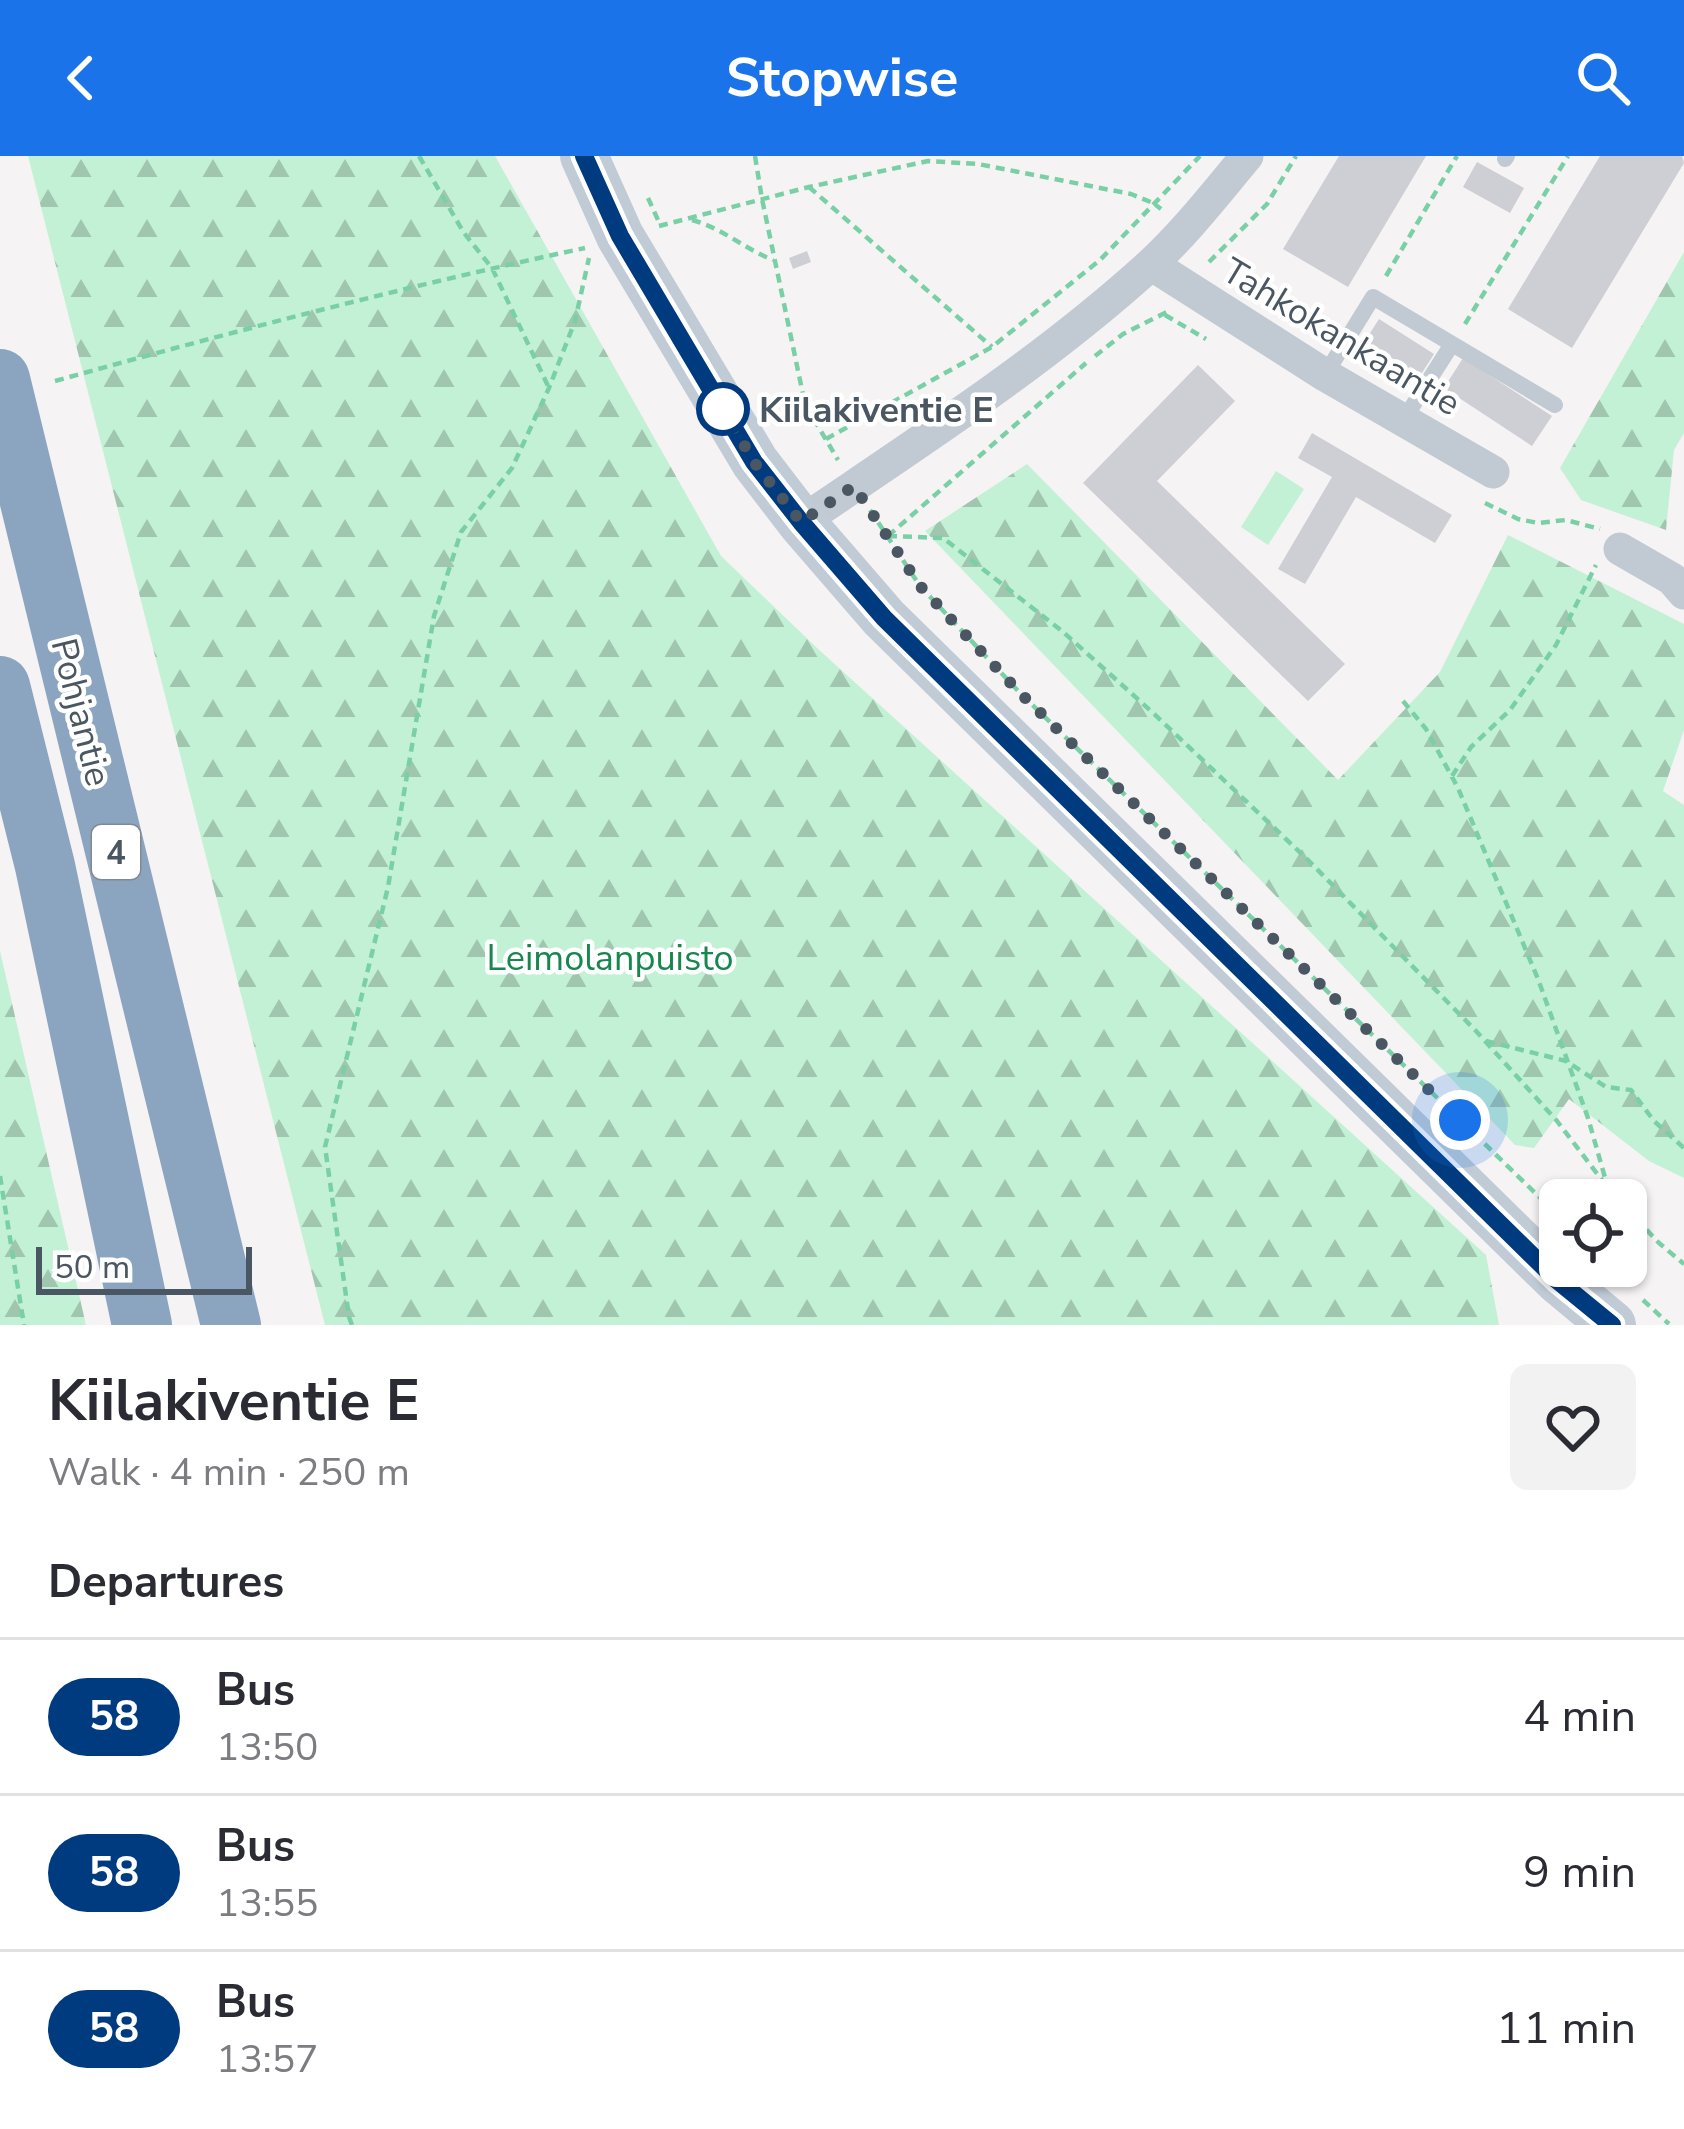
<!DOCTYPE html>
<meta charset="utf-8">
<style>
:root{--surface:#fff;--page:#f2f2f3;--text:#2b2b33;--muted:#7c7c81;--line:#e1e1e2;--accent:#1a73e8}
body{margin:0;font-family:"Nunito Sans",sans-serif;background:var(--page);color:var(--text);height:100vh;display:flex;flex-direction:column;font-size:45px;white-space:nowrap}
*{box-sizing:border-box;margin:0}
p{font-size:39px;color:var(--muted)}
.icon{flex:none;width:66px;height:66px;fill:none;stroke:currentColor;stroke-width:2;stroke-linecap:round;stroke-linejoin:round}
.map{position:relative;height:1169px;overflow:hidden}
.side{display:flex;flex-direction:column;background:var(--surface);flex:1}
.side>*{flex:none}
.badge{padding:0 24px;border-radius:39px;font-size:42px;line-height:78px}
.controls{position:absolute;left:1539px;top:1023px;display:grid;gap:24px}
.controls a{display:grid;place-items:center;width:108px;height:108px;border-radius:18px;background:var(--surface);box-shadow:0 3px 9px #0004;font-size:60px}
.scale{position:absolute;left:36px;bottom:30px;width:216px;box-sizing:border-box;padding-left:12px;border:6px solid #4a5661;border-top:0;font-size:33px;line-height:42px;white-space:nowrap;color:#4a5661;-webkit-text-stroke:9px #fff;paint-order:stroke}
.you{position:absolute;width:60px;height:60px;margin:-30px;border:9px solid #fff;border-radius:50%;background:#1a73e8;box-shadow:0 0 0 18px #1a73e833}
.map>.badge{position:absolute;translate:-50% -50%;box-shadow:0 0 0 6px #fff}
h2{padding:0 48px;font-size:45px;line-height:108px}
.round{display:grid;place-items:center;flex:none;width:126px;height:126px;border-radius:18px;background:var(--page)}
.head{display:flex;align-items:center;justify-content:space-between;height:204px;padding:0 48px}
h1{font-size:57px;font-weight:700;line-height:90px}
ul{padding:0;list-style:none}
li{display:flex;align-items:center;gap:36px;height:156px;padding:0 48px;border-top:3px solid var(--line)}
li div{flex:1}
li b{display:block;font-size:45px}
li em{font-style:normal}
li .badge{min-width:132px;font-weight:700;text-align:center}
header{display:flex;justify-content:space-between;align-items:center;height:156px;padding:0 48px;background:var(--accent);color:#fff;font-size:54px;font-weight:700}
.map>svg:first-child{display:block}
.forest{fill:url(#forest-firs)}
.garden{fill:#c3f1d5}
.building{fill:#cdcfd5}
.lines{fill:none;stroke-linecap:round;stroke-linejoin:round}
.path{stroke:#7ad0a6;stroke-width:4.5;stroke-dasharray:9 6;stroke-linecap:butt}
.lane{stroke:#c1cad2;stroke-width:16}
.street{stroke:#c1cad2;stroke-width:33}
.secondary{stroke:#c1cbd6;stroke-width:48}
.highway{stroke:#8ba5c1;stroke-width:60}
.line-casing{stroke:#fff;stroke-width:27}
.line{stroke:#003b80;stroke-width:18}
.walk{stroke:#4a5661;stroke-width:12;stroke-dasharray:0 21.6}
.stop-dot{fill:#fff;stroke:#003b80;stroke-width:6}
.labels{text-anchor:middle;stroke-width:9;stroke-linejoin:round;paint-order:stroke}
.shield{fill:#fff;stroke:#808990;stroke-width:3}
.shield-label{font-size:33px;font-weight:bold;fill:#4a5661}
.street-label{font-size:36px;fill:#4a5661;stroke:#fff}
.stop-label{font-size:36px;font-weight:bold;fill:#4a5661;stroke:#fff;text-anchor:start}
.park-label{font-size:36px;fill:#17864f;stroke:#fff}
</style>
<header><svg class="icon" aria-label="back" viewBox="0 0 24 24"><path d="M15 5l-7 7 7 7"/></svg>Stopwise<svg class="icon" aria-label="search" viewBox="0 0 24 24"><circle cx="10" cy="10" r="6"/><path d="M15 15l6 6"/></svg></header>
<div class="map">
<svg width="1684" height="1169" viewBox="0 0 1684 1169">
<defs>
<pattern id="forest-firs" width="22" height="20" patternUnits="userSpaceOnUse" patternTransform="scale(3)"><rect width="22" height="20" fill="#c3f1d5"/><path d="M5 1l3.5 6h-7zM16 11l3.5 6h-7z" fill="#a0c6b0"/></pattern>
</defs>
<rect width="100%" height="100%" fill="#f5f3f3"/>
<path class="forest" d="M28 0H495L721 400 817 492 1486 1099 1499 1169H325Z
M1684 96V277L1674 294 1666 374 1581 344 1560 312Z
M1027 308 1338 624 1440 516 1508 379 1684 468V574L1663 635 1684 649V1022L1649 1005 1569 943 1534 992 1515 989 925 375Z
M0 795 86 1169H0Z"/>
<path class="garden" d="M1276 315 1304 333 1268 389 1241 371Z"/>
<path class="building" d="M1339 0H1426L1348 131 1283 93Z
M1600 0H1682L1684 7 1572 192 1508 153Z
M1477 6 1524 32 1510 57 1463 31Z
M807 95 811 106 793 113 789 102Z
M1379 163 1434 198 1420 220 1365 185Z
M1463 202 1552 260 1532 290 1444 232Z
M1198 209 1235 245 1157 325 1345 508 1308 545 1083 327Z
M1312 277 1452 359 1435 387 1356 341 1305 428 1278 413 1332 321 1298 302Z"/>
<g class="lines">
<path class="path" d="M419 0 464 77 492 112 549 232
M755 0 762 43 805 248 838 304
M809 31 992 191
M648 42 658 64
M692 64C722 72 745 93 773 104
M659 70 809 31 928 5 978 8 1131 38 1153 47 1161 53
M1209 106 1267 48 1296 0
M1386 120 1457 0
M1165 159 1206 183
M1465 168 1568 0
M1095 200 1123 178 1167 156
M55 225C231 176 407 130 585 92
M826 283 992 191 1100 104 1200 0
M1485 347 1518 363 1538 367 1566 364 1600 373
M870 354 920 430 1020 537 1560 1061
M888 380 943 382 1062 475 1151 555 1307 703 1476 875 1557 965 1608 1032 1612 1044
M888 380 1086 207
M1403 545 1426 573 1458 632 1538 823 1588 962 1608 1032 1619 1044
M1452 620 1471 591 1510 554 1556 489 1596 409
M1486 885 1566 905 1606 931 1631 934 1654 965 1684 992
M0 1020 24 1169
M1626 1052 1659 1087 1684 1108
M1626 1097 1627 1130
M1643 1144 1669 1168
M352 1169 349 1161 325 991 388 731 434 460 461 376 512 312 549 232 575 165 589 102"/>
<path class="lane" d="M1505 3 1507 0
M1325 219 1373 141 1555 249
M1403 265 1452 188"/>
<path class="street" d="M1151 108 1325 219 1493 316
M801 366C920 285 1042 207 1149 110 1185 77 1216 37 1247 0
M1620 393 1672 423 1684 437"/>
<path class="secondary" d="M584 0 620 80 755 306 801 366 884 462 1557 1123 1612 1169"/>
<path class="highway" d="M0 223 231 1169
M0 530 45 710 142 1169"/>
</g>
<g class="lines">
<g class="line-casing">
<path id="line" d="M584 0 620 80 754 306 801 366 884 462 1557 1124 1612 1169"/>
</g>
<use href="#line" class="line"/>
<path class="walk" d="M723 253 754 306 801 366 854 330 920 430 1020 537 1460 964"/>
</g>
<circle class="stop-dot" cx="723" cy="253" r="24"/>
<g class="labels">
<rect class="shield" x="92" y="669" width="48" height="54" rx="9"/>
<g class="shield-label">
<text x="116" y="708">4</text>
</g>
<g class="street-label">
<text transform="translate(1342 180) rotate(31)" y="13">Tahkokankaantie</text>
<text transform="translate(82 556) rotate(76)" y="13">Pohjantie</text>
</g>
<g class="stop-label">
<text x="759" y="266">Kiilakiventie E</text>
</g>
<g class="park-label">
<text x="610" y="814">Leimolanpuisto</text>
</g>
</g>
</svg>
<div class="controls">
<a><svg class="icon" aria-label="locate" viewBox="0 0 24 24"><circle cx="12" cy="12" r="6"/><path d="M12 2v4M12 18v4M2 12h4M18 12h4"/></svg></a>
</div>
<div class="scale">50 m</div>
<div class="you" style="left:1460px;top:964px"></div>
</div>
<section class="side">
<div class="head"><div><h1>Kiilakiventie E</h1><p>Walk · 4 min · 250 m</p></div><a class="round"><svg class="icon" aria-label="heart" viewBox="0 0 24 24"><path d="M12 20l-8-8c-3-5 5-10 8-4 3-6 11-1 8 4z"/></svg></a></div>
<h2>Departures</h2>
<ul>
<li><span class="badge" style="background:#003b80;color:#fff">58</span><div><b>Bus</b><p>13:50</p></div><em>4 min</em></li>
<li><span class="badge" style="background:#003b80;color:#fff">58</span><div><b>Bus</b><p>13:55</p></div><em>9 min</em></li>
<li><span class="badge" style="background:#003b80;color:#fff">58</span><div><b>Bus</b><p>13:57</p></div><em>11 min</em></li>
</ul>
</section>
